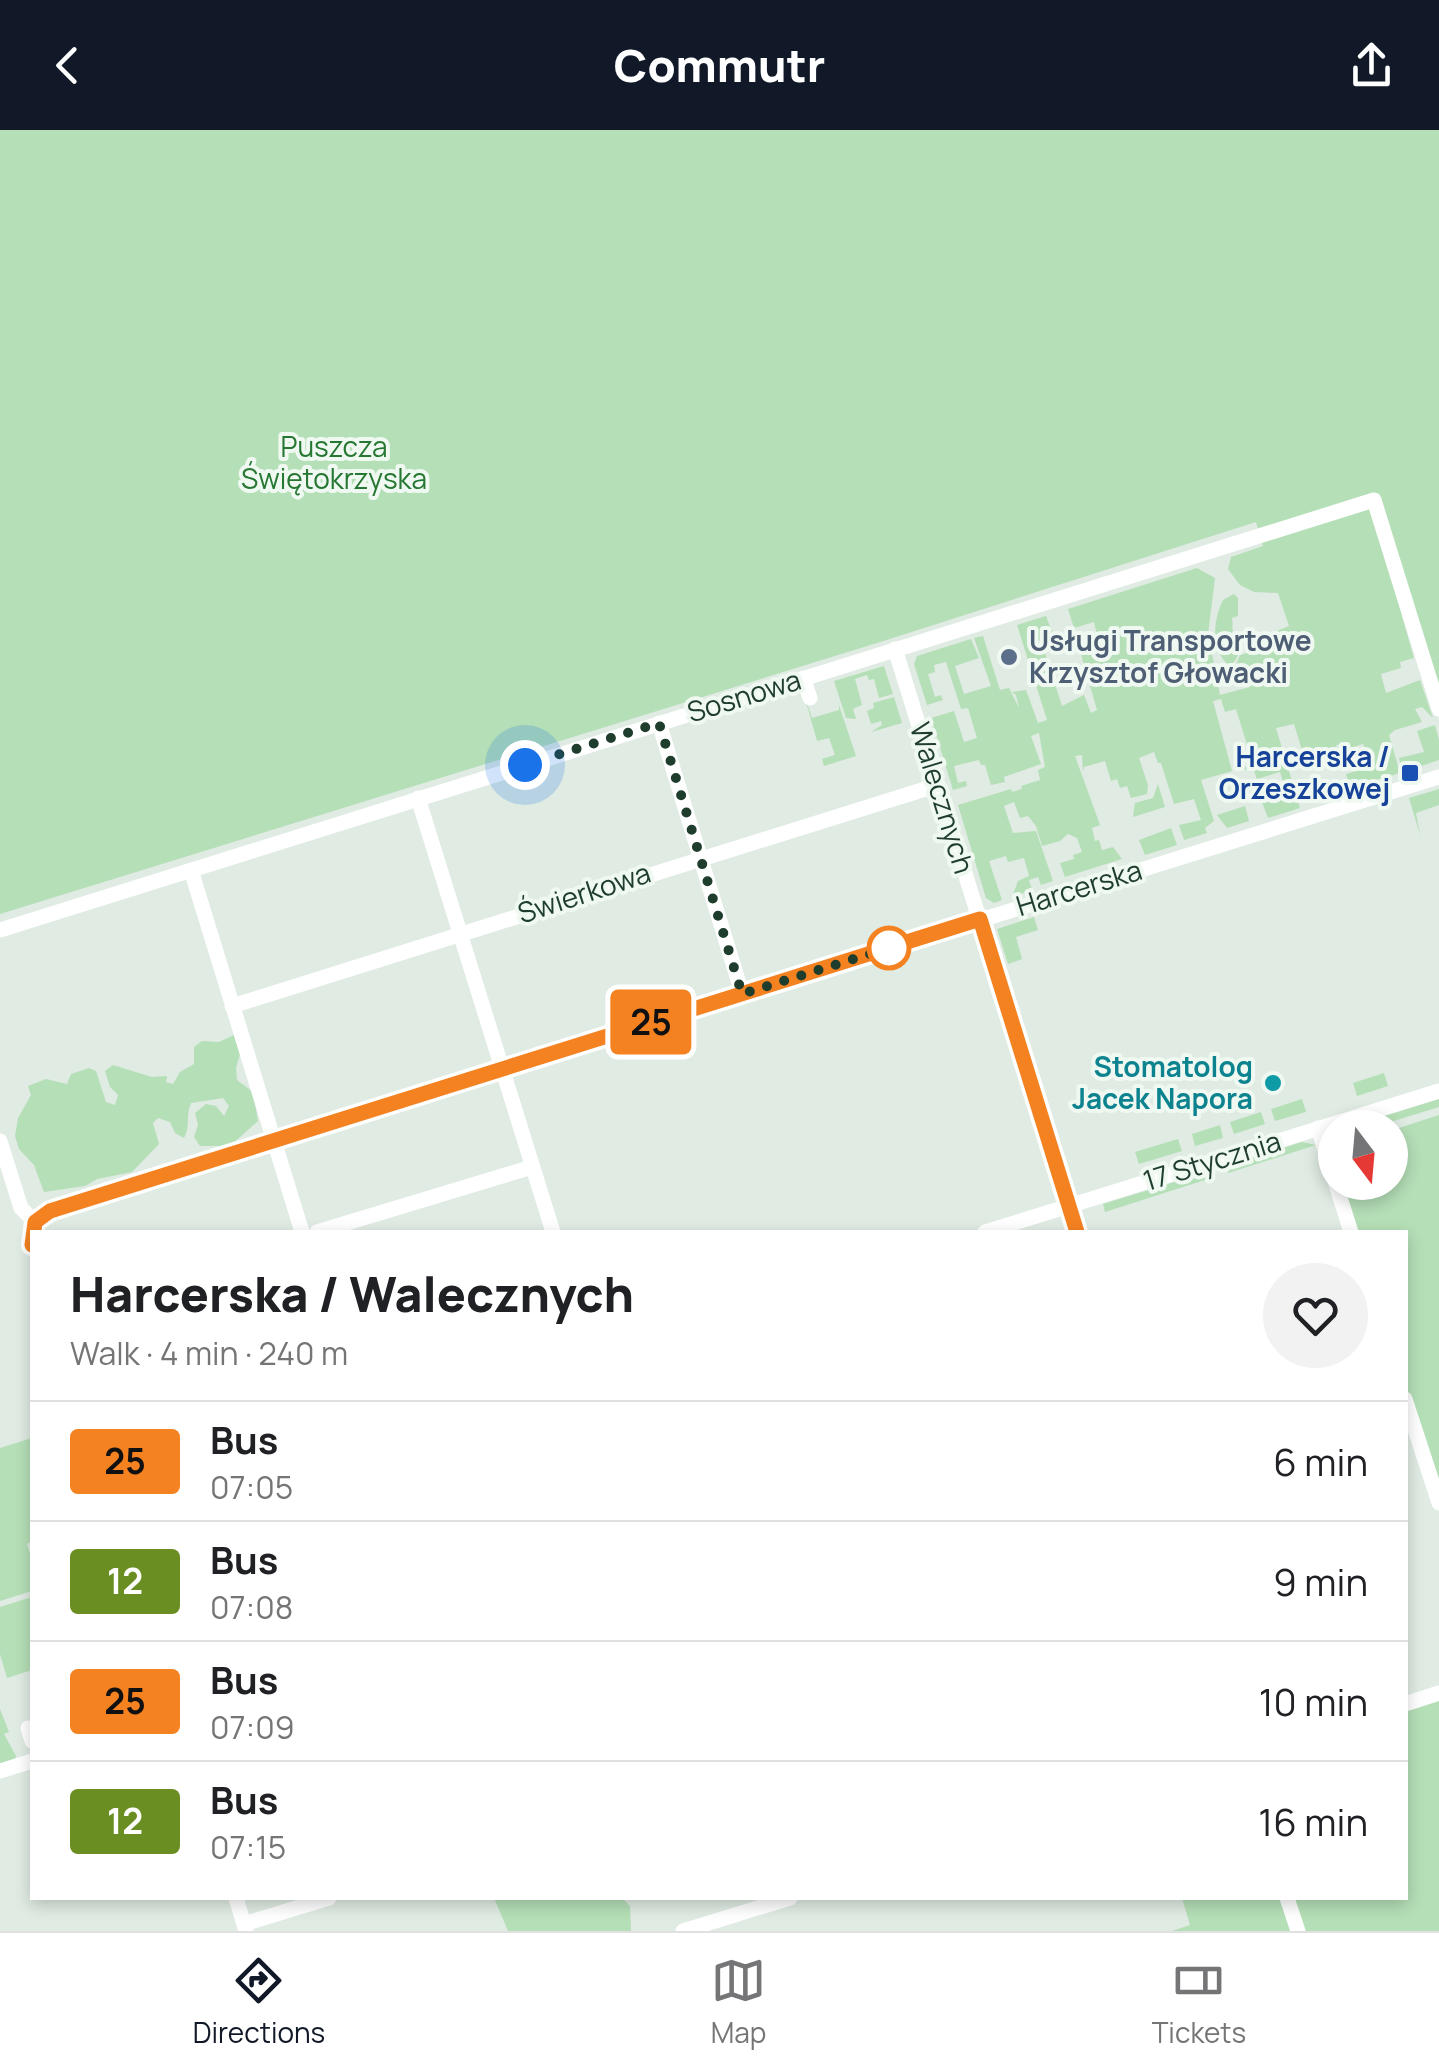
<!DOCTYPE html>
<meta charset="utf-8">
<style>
:root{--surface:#fff;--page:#f2f2f2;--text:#202124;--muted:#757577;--line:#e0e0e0;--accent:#111827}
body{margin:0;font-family:Manrope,sans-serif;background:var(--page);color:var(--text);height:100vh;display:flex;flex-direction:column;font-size:38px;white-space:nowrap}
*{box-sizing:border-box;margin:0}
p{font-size:32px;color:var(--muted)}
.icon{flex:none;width:55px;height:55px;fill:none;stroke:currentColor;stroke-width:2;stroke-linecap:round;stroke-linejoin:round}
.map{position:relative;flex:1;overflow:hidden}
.panel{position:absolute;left:30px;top:1100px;width:1378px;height:670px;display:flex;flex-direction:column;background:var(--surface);border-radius:0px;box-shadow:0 5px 15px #0003}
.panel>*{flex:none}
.badge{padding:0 20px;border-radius:8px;font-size:35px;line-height:65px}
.needle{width:65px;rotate:164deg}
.buttons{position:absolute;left:1318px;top:980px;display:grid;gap:20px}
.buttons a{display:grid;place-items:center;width:90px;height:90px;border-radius:50%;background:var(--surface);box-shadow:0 5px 15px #0003;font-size:50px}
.you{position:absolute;width:50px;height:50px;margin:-25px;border:8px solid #fff;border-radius:50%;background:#1a73e8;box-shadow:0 0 0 15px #1a73e833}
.map>.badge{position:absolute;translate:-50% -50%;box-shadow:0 0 0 5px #fff}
.round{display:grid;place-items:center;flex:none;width:105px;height:105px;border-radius:52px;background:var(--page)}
.summary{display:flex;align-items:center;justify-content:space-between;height:170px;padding:0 40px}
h1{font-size:48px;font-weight:800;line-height:75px}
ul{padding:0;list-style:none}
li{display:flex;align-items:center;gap:30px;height:120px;padding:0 40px;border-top:2px solid var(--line)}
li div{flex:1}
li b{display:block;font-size:38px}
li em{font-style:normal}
li .badge{min-width:110px;font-weight:700;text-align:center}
header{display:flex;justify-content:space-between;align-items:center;height:130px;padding:0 40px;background:var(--accent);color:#fff;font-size:45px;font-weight:800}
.tabs{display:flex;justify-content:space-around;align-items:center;height:140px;border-top:2px solid var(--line);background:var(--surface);font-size:28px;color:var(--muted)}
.tabs a{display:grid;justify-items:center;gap:5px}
.tabs .selected{color:var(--accent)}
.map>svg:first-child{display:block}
.green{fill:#b5dfb7}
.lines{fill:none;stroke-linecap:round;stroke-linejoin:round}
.minor{stroke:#fff;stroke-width:15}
.line-casing{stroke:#fff;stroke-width:22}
.line{stroke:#f58220;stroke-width:15}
.walk{stroke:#1e3d2d;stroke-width:10;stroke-dasharray:0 18}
.service-dot{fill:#5c6f8a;stroke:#eff8f1;stroke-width:4}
.transit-dot{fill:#1a4fb4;stroke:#eff8f1;stroke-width:4}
.stop-dot{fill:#fff;stroke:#f58220;stroke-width:5}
.culture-dot{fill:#0f9aa8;stroke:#eff8f1;stroke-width:4}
.labels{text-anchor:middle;stroke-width:8;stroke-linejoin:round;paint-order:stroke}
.park-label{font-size:28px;fill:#257732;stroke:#eff8f1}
.service-label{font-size:28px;font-weight:bold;fill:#4e5e75;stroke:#eff8f1;text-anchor:start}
.street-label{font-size:28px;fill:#1e3d2d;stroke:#eff8f1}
.transit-label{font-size:28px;font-weight:bold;fill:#164399;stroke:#eff8f1;text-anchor:end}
.culture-label{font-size:28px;font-weight:bold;fill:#0d838f;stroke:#eff8f1;text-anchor:end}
</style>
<header><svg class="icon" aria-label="back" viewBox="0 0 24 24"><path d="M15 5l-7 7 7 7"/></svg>Commutr<svg class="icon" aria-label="share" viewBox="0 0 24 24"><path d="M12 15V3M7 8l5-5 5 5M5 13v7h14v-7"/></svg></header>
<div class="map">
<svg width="1439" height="1801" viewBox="0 0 1439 1801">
<rect width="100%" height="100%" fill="#dfebe3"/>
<path class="green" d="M0 0H1439V573L1410 483 1402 486 1414 528 1400 532 1401 538 1381 544 1386 563 1420 550 1433 588 1422 577 1415 579 1422 592 1395 600 1389 605 1400 643 1350 658 1346 644 1373 636 1363 614 1343 620 1341 614 1336 615 1339 627 1330 630 1329 626 1306 633 1294 594 1276 598 1300 678 1268 688 1262 672 1287 664 1280 642 1257 649 1253 638 1243 640 1242 638 1253 634 1236 579 1225 582 1221 569 1213 571 1232 641 1201 650 1214 691 1205 698 1207 703 1184 710 1179 695 1201 690 1194 669 1174 674 1161 633H1158L1154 622 1139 628 1148 655 1147 664 1131 668 1127 656 1120 658 1117 649 1111 651 1105 631 1084 637 1083 642 1082 625 1075 626 1100 695 1092 698 1095 711 1099 710 1102 720 1113 717 1122 729 1065 747 1060 733 1074 729 1073 725 1082 722 1077 708 1068 704 1060 711 1042 716 1036 696 1028 686 1020 688 1014 672 1004 676 1013 703 1036 701 1053 751 1041 755 1038 747 1029 750 1032 760 1012 767 1018 751 1029 746 1024 728 1008 732 1006 726 989 731 1002 770 994 773 986 768 958 675 1011 659 1012 662 1022 659 1021 656 1040 650 1038 640 1045 637 1039 603 1031 606 1041 634 1004 647 1005 652 991 655 985 635H981L979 630 954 636 958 653 966 651 967 656 953 660 931 588 954 581 964 612 977 608 968 578 961 579 946 532 934 535 935 542 928 544 935 567 941 565 943 570 927 575 914 534 917 526 971 509 979 528 955 536 964 564 991 556 974 508 983 506 1000 560 1009 558 1019 578 1016 565 1012 562 1026 560 1038 593 1047 590 1017 495 1046 486 1053 504 1034 513 1038 525 1045 523 1062 576 1084 565 1091 583 1097 580 1078 514 1082 524 1100 518 1094 492 1074 498 1068 479 1197 438 1215 448 1208 504 1220 565 1250 557 1246 544 1236 547 1234 540 1240 525 1280 513 1277 501 1289 496 1278 463 1254 462 1240 455 1228 439 1231 427 1263 416 1256 392 877 513 0 784Z
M1234 464 1238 468V486L1232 488C1233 493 1232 498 1233 502 1237 516 1245 522 1230 536 1210 521 1213 490 1223 470Z
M884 536 893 564 879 568 874 549 869 550 867 545 855 549 862 575 853 579 856 589 846 588 834 551Z
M803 561 812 588 839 580V575L856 626 824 636 822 629 835 625 829 608 817 611Z
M894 567 902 593 871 602 882 595 881 591 871 594 867 581 874 578 873 573Z
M1435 595 1439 610V630L1403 642 1399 628 1424 622 1417 601Z
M1158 654 1165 677 1133 687 1135 673 1153 668Z
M1439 659V675L1416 683 1420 705 1409 668Z
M1245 676 1249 691 1227 698 1217 685Z
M1171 698 1177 715 1145 725 1139 710Z
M1034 787 1038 800 1016 807 1022 829 1008 834 997 799Z
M234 905 240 924 236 938 237 950 253 962 258 991 230 1016H200L194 1007 198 995 195 983 206 974 216 976 224 986 229 976 223 968 191 973C185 986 191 996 184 1008L175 1003 170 992 158 988 153 993 159 1014 132 1042 97 1049 85 1056 44 1062 34 1035 19 1019 15 1006 18 988 31 965 28 956 46 949 67 954 71 944 89 938 96 941 106 972 115 975 118 965 110 957 105 941 113 935 152 947 167 946 166 952 173 954 180 942 194 934V917L202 911 219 912Z
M1384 943 1388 956 1357 966 1353 953Z
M1302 969 1306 982 1275 991 1271 979Z
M1439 969V977L1374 997H1349Z
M1261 982 1265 994 1234 1004 1230 992Z
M1439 985V1368L1405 1260V1102H1357L1342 1053 1390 1052V1001Z
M1220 995 1223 1008 1195 1016 1192 1004Z
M1178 1009 1182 1021 1139 1034 1135 1022Z
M1302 1012 1316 1015 1228 1043V1035Z
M1207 1042 1211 1048 1105 1082 1103 1074Z
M32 1308V1411L27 1414 32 1430V1461L0 1471V1318Z
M32 1467V1540L7 1548 0 1524V1477Z
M1439 1564V1801H1172L1190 1795 1182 1768H1405V1575Z
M0 1579 9 1602 4 1604 16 1626 15 1630 0 1635Z
M494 1768H622L630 1776 631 1801H508Z"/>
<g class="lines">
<path class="minor" d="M895 519 1077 1102
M803 548 810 568
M659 593 742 863
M418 668 553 1102
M191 740 302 1102
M0 800 1374 370 1439 579
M232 876 938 655
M1318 998 1351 1102
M0 1011 21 1078 35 1092
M35 1092 42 1085 57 1078 1439 647
M317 1102 532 1037
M985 1102 1439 961
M32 1115 35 1092
M1405 1269 1439 1373
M1405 1574 1439 1563
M28 1598 32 1611
M0 1641 32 1631
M236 1768 246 1801
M1287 1768 1298 1801
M244 1794 329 1768
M683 1801 790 1768"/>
</g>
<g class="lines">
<g class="line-casing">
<path id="line" d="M32 1115 35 1092 50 1081 980 789 1077 1102"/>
</g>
<use href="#line" class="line"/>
<path class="walk" d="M525 635 659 593 742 864 889 818"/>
</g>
<circle class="service-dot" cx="1009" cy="527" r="10"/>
<rect class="transit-dot" x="1400" y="633" width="20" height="20" rx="5"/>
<circle class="stop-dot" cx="889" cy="818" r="20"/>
<circle class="culture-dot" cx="1273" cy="953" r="10"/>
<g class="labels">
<g class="park-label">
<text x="334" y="327">Puszcza<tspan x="334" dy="32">Świętokrzyska</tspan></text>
</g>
<g class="service-label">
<text x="1029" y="521">Usługi Transportowe<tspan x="1029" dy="32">Krzysztof Głowacki</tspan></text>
</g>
<g class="street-label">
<text transform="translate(744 566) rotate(-17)" y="10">Sosnowa</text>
<text transform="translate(942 668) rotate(73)" y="10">Walecznych</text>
<text transform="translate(1079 758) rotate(-17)" y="10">Harcerska</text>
<text transform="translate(584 763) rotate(-18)" y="10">Świerkowa</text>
<text transform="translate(1212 1031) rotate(-17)" y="10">17 Stycznia</text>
</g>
<g class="transit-label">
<text x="1390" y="637">Harcerska /<tspan x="1390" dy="32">Orzeszkowej</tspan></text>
</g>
<g class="culture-label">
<text x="1253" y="947">Stomatolog<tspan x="1253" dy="32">Jacek Napora</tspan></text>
</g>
</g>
</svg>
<div class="buttons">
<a><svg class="needle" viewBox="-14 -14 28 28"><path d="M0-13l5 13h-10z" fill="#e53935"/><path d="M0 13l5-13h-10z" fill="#757577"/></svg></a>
</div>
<div class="you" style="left:525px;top:635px"></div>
<b class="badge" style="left:651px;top:892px;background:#f58220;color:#111">25</b>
<section class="panel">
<div class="summary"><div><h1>Harcerska / Walecznych</h1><p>Walk · 4 min · 240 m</p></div><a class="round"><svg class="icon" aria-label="heart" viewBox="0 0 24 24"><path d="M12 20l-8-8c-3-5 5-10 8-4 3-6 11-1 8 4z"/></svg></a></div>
<ul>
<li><span class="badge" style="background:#f58220;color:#111">25</span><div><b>Bus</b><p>07:05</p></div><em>6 min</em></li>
<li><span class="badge" style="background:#6b8e23;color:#fff">12</span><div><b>Bus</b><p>07:08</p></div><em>9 min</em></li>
<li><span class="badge" style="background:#f58220;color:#111">25</span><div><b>Bus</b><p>07:09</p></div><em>10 min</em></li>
<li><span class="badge" style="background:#6b8e23;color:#fff">12</span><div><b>Bus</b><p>07:15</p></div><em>16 min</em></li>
</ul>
</section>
</div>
<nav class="tabs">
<a class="selected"><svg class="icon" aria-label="directions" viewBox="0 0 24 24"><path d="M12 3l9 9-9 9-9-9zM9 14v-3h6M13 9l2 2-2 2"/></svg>Directions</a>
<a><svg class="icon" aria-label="map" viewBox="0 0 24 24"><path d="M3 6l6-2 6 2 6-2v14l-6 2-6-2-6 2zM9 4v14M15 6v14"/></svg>Map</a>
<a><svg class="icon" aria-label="tickets" viewBox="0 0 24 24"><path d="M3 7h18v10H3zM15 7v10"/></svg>Tickets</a>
</nav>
